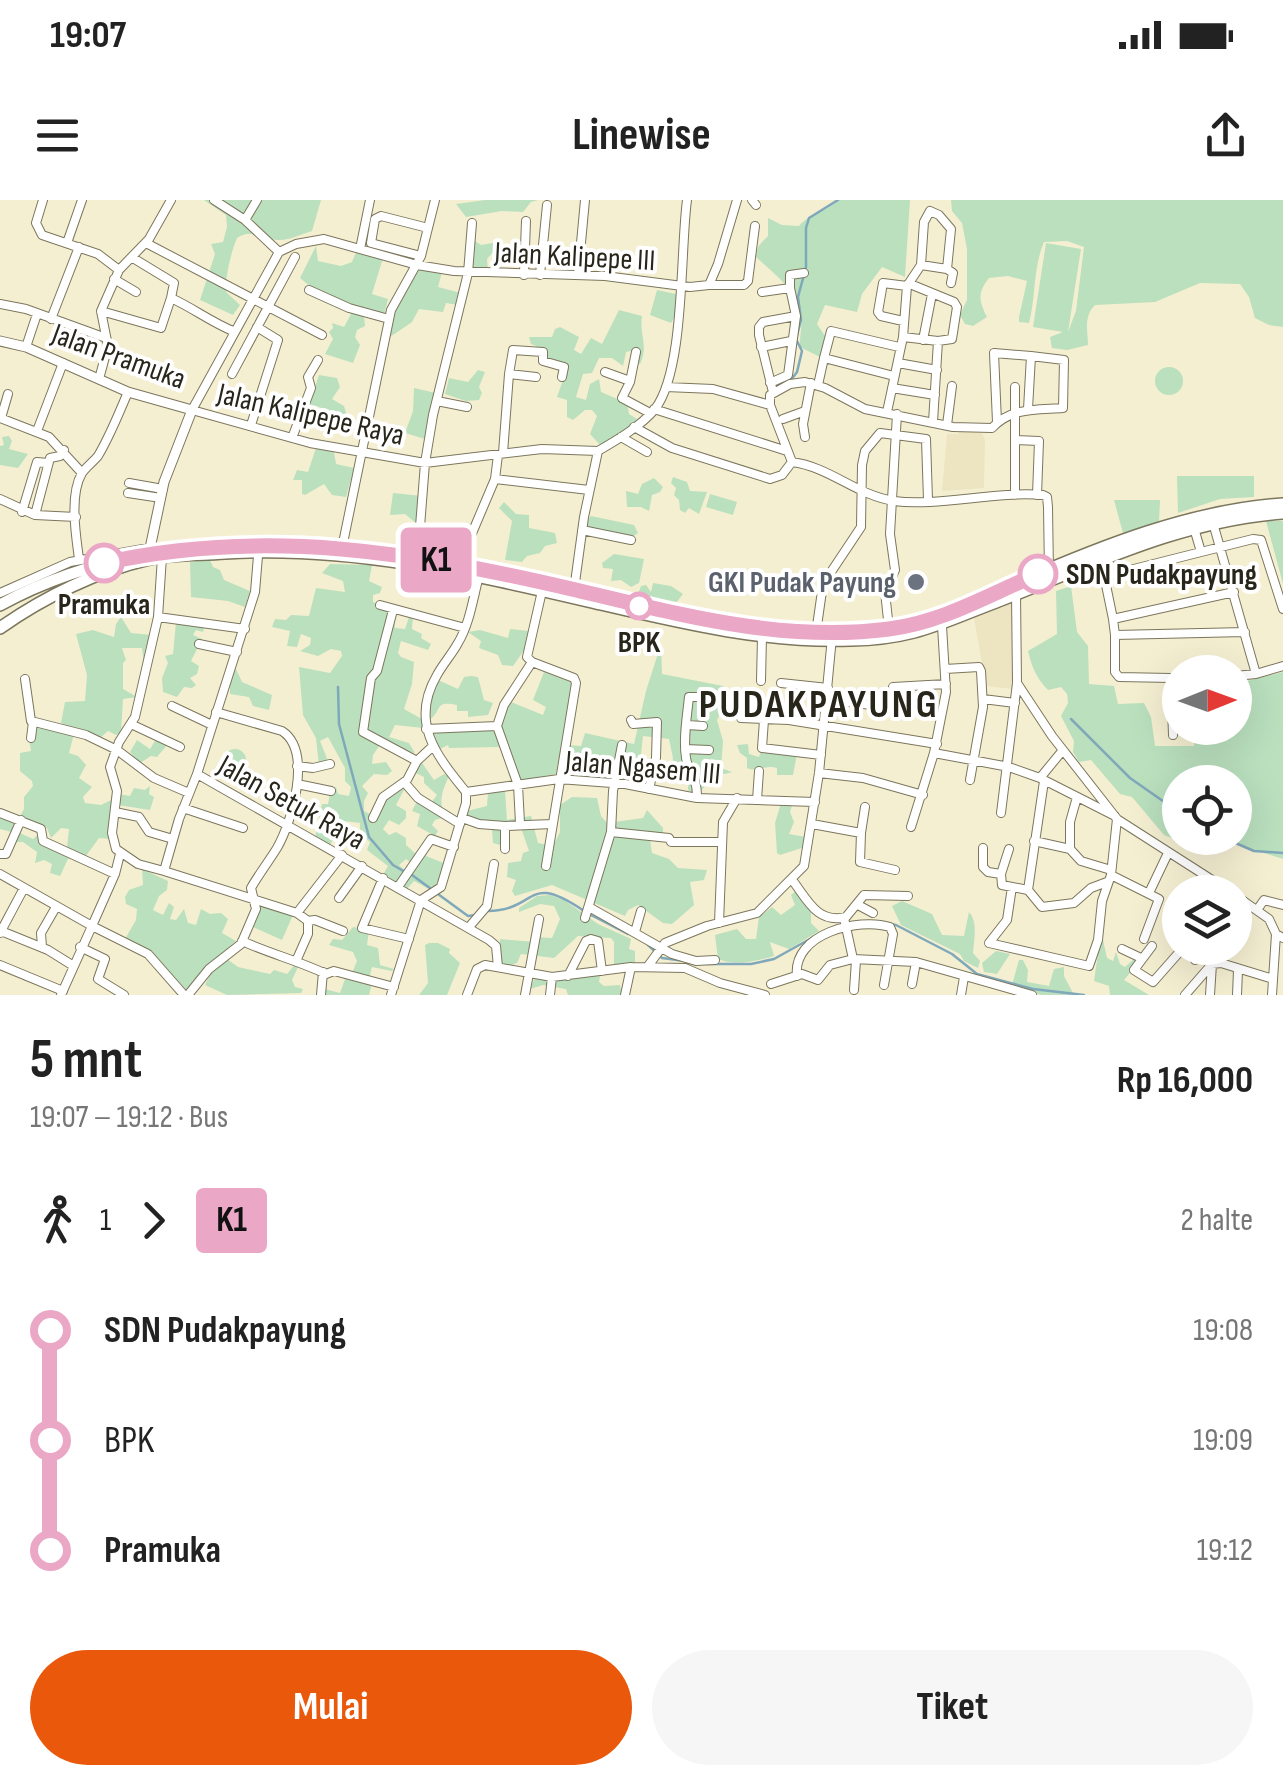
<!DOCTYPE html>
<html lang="id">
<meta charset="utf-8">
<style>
:root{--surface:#fff;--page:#f6f6f6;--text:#222;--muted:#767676;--accent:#ea580c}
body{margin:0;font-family:"Sofia Sans Condensed",sans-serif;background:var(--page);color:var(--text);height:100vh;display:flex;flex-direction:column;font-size:38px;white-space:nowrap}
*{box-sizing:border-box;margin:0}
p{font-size:32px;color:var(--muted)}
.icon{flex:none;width:55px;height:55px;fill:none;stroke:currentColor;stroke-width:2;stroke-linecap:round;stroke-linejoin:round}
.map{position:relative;height:795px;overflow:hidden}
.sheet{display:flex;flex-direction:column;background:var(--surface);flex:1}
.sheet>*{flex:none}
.badge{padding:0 20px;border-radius:8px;font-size:35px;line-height:65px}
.needle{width:65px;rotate:89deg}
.controls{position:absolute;left:1162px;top:455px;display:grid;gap:20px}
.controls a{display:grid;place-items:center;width:90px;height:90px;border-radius:50%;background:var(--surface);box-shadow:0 10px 40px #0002;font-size:50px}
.map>.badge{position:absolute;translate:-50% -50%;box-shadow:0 0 0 5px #fff}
.legs{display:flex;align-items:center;gap:15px;height:110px;padding:0 30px;font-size:32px}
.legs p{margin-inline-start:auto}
.headline{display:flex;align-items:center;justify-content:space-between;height:170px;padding:0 30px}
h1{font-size:55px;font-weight:700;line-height:75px}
.button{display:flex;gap:20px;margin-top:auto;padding:20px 30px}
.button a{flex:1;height:115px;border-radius:60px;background:var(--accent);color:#fff;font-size:40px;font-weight:700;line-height:115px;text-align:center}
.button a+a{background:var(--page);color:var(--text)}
ul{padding:0 30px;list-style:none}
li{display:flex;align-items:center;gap:35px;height:110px;font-size:38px}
li i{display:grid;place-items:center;width:15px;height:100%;margin:0 12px;background:currentColor}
li i::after{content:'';width:25px;height:25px;margin:-12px;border:8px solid;border-radius:50%;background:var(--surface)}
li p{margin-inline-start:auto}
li:first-child i{background:linear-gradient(#0000 50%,currentColor 0)}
li:last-child i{background:linear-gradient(currentColor 50%,#0000 0)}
.status{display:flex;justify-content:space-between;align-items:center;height:70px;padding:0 50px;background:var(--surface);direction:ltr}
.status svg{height:28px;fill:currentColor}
header{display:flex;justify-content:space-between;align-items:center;height:130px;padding:0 30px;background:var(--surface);font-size:45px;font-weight:700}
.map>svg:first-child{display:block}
.built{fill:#ede5c1}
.green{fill:#bae0be}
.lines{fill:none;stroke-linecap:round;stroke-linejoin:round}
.stream{stroke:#7fa8ba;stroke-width:2.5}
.minor-casing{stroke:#7c765d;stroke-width:10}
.major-casing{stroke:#7c765d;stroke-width:11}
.highway-casing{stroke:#7c765d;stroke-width:14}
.minor{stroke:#fff;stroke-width:8}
.major{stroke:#fff;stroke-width:9}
.highway{stroke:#fff;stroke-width:11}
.line-1-casing{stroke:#fff;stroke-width:22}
.line-1{stroke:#eba7c6;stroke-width:15}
.stop-1-dot{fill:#fff;stroke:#eba7c6;stroke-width:5}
.worship-dot{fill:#6b7280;stroke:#fff;stroke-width:4}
.labels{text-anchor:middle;stroke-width:8;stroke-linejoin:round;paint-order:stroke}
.street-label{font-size:30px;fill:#28261b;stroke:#fff}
.stop-label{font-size:30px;font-weight:bold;fill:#28261b;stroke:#fff}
.worship-label{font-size:30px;font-weight:bold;fill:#5b616d;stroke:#fff;text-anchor:end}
.district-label{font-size:40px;font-weight:bold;letter-spacing:2.5px;fill:#28261b;stroke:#fff}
</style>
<div class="status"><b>19:07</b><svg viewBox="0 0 49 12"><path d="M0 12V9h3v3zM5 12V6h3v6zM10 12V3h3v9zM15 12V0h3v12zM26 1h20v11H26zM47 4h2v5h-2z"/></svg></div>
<header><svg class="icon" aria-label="menu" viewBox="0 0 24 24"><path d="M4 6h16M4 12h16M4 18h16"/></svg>Linewise<svg class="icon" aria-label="share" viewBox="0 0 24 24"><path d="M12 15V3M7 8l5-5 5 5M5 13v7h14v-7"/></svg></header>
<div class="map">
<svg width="1283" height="795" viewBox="0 0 1283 795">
<rect width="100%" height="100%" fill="#f5efd2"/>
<path class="built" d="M959 230 982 233 985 240 984 288 942 291 947 234H958Z
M1015 402 1013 489 986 486 974 418Z"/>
<path class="green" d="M204 0H321L312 31C302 34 288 41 278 40 262 39 252 28 237 38 231 52 225 78 226 92L240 105 233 115 200 100 215 54 211 44 223 42 227 27 226 15Z
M485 0H538L531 2 523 12 502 11 466 17 456 4Z
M838 0H910L905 77 882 67 862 94 857 112 825 105 817 124 825 136 820 157 800 147C799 137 803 125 801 114 797 90 773 73 756 57 757 44 761 44 768 36V18L782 25 799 26C811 12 826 13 838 0Z
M951 0H1283V127L1269 125 1255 118 1249 97 1240 84 1200 83 1155 102 1095 105C1083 117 1088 131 1088 145L1067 150 1052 148 1050 137 1063 132 1033 127 1046 43 1081 49 1068 132 1076 111 1084 47 1067 41 1044 42C1033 67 1036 97 1029 123L1019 122V117L1027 81 1008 76 989 78C977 93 979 101 987 117L973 126 965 124 960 115 967 100V49L962 23 952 11Z
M473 31 475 41 481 45 493 43V52L487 59 488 70 469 71Z
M316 46 318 61 341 66 352 62 357 50 383 58 372 94 388 99 384 115 364 116 365 126 357 130 355 137 360 145 353 163 325 154 333 139 329 132 333 128 332 123 344 127 351 114 345 101 327 100 300 78Z
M421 67 442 72 438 87 461 93 458 105 446 103 443 112 419 109 412 122 390 137 393 110Z
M657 90 676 94 675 116 671 123 650 115Z
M619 110 642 116C639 135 649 145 640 164L636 163 635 150 626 152 623 166 612 158H599L592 173 583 174 576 197 586 200 590 184 599 179 601 192 627 203 629 214 637 219 625 231 600 245 590 234 597 216 592 210H585L573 220 567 217V200L557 197 568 166 546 159 545 150 531 144 529 137H552L555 129 560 127 579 137 574 150 581 154 591 138 602 144Z
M1155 181a14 14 0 1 1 28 0a14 14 0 1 1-28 0Z
M478 170 485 172 479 187 482 193 479 200 466 201 445 194 449 178 468 182Z
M319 175 337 178 340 187 332 199 344 206 347 216 309 204Z
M414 188 436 193 425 239 405 233 413 211Z
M9 236 12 241 9 249 28 254 18 268 0 265V246L4 245 2 237Z
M316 248 334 252 336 264 354 268 346 297 332 295 324 284 305 295 302 294V280H293L297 270 308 272Z
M1177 276H1254V297L1220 299 1178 313Z
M673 277 687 282 690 291 707 292 699 314 689 308 685 313 680 310 679 300 674 295 676 288 671 283Z
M654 278 663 287 660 292 652 295 649 311 641 307H627L626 291 638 294 642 284Z
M393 293 422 296 416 323 405 314 390 315Z
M710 294 737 302 733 315 706 307Z
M1114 300H1160L1159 323 1123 333Z
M504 302 516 314 529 315V328L555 333 557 343 545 346 540 353 527 356 522 362 505 360 512 321 499 308Z
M591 316 634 325 638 333 632 337 586 329 587 320Z
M1266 321H1283V384Z
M614 354 644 359 639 383 631 387 621 380 611 381 613 369 603 368 602 363Z
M210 360 213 367 220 370 224 380 250 391 245 407 228 401 191 397 190 362Z
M330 364 372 365 369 381 382 387 380 393 373 395V402L394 413 395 428 405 429 410 414 413 415 412 429 422 434 421 438 431 444 428 450 401 441 398 453 401 457 414 462 412 484 404 509 422 519 423 528 395 525 389 537 409 543 415 553 380 545 373 555 372 564 386 562 392 571 387 575 374 574 362 586 368 593 364 601V611L376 617 384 600 405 588 396 605 406 611V618L399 625 389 620 383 629 389 635 396 632 406 638V645L417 655 412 664 406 659 399 665 406 671 396 684 384 673 388 666 367 650 370 642 360 634V623L344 621 330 645 315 638 322 604H328L331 588 336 587 338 594 349 596 351 587 345 581V568L328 537 320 541 328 561 319 566 316 538 303 515 299 467 330 473 342 456 341 451 331 449 318 456 300 451 310 445 311 438 301 434 297 447 287 446 290 431 272 427 275 419 286 420 291 415 309 416 316 388 345 392 343 381 322 373Z
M653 383 671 386 683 394 672 408 661 411 637 397 641 386 646 385 651 392Z
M1071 386 1077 432 1088 446 1089 484 1114 486 1118 504 1144 503 1151 517 1155 546H1194L1195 528H1235V484L1283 472V659L1236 644 1227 638H1235V582H1180V638H1194L1188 644 1164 635 1132 597 1120 594 1091 560 1079 562 1073 552 1074 541 1061 516 1068 503 1067 494 1061 487 1048 490C1036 478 1032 467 1028 451L1057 434 1056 391Z
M121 417 131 433 152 435 144 466 142 448H122L126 460 123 463V489L137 497 123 499 121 533 116 535 108 531 99 539 61 523 65 502 85 501 87 475 76 434 93 430 114 437 116 424Z
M176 422 205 425 203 432 196 430 193 435 202 439 191 461 199 466 197 474 190 478 196 485 192 488 184 487 177 497 163 492 162 478 168 463 165 456 173 454Z
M510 429 529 431 527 446 513 466 502 465 498 455 479 448 481 441 468 432 480 430 508 438Z
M661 444 662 474 723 486 724 506 717 520 723 541 721 568 732 572 725 574 710 571 707 585 696 595 688 590V577H670L673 558 669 539 643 536 641 554 633 570 626 571 624 582 575 577 579 560 566 555 568 545 581 546 585 533 634 544 646 491Z
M236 469 242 482 272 495 269 510 253 506 249 497 230 494V478Z
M544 472 573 483 556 574 517 581 499 523 511 502 543 515 546 507 533 500Z
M471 476 478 477 484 500 493 503 488 515 468 517V511H457V505C433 500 443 511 429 520L430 501 438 480 458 489 464 477Z
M44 526 74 534 69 553 78 556 86 565 79 578 92 587 83 597 85 603 101 605 111 600 114 585 110 639 99 638 86 656 67 647 69 629 61 628 51 638 47 628 19 618 24 609V597L33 586 32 581 20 571V553L31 551 29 539 34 529Z
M433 531H495L499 547 449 548 448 545 438 550Z
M156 539 168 544 157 557 151 556 140 563 130 552 137 540 150 549Z
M748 544 749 554 759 557 761 551 797 554 793 575H777V568C766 564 757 573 747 568V558L740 553 737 545Z
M224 560a11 11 0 1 1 22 0a11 11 0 1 1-22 0Z
M420 560 434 580 444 574 449 576C443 589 437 603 446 617L435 620 432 625 438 631 435 636 417 626 420 614 412 611 418 599 431 603 437 595 424 583V577L414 572Z
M150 586 149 594 154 597 150 610 118 605V594L130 596 134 588 145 590Z
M505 591 507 620 531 616 538 643 553 646 560 632V605L572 597 597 598 601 616 607 623 643 618 647 610 663 628V633L650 639 652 653 669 659 678 668 707 670 704 680 690 682 694 705 672 724 663 723 638 705 628 710 625 716 552 685 515 696 512 691 516 680 507 677 508 663 521 661 523 653 529 651 521 628 508 629 504 642 500 645 493 643 492 629 465 620 467 611 487 606 488 593Z
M793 602 790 612 794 622 789 634 806 637 805 647 780 655 777 653 775 623 781 603Z
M0 615 17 620 20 633 33 639 42 631 51 645 76 657 68 659 60 676 50 673 52 664 44 660 35 663 37 652 23 642H13L12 632 0 629Z
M427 651 426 656 446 664 433 691 414 681 406 690 404 688 408 676Z
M142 669 168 681 167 690 159 696 153 710 163 715 169 703 174 707 170 719 176 720 184 709 188 723 196 725 201 709 210 714 221 713 228 719 222 733 236 741 209 764 191 795 152 753 125 739 136 720 137 709 126 704 125 697 129 690 143 685Z
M796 691 811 712V723L819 731 789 749 770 742 774 756C757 761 734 766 718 759L715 735 737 729 746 739H756L759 717 772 707 781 715 795 705 791 695Z
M550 695 564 700 598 724 631 739 629 749 635 751V763L614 766V742L611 738 578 736 554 758 521 754 517 763 509 766 500 765V739L534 742 537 737 552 738 560 719 554 706 540 704 519 712V708L537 696Z
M902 701 932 714 942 735 964 736 969 712C978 722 974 739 973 753L980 761 978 768 964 761 960 754 901 725 892 706Z
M262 704 293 715 282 740 253 727Z
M353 727 369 730 367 745 378 748 380 765 394 769 392 771 372 767 369 779 352 773 357 761 353 752 329 745 333 739 342 740Z
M1100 740H1103L1107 758 1113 761 1116 752 1120 764 1125 767 1144 750 1147 752 1124 780 1149 795H1110L1109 786 1094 781Z
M429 743H438L450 749 449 753 460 763 447 795H419L428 783 425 745Z
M996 751 1010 754 997 774 984 772 982 763Z
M227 759 238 767 270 774 274 770 287 774 296 763 298 767 292 780 295 787 303 789 301 793 227 795 205 785 214 767Z
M1019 760H1023L1028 770 1027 782 1049 786 1054 769 1064 767V776L1074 795H1041L1012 785Z
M595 775 600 776 599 782 604 786 620 785 622 795H568L566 789 543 785 530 789 535 777Z
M345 779 372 783 369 795H323L325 789 340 793Z"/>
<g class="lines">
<path class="stream" d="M791 180 797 172 802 151 796 139 801 120 798 97 806 67V28L809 18 838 0
M338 487 339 524 369 637 393 665 405 672
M1071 519 1130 578 1180 613
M1224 638 1254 651 1283 653
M412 675 468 716 476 715
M488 711C539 710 525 671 584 711
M591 715 628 734
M868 721 896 725 952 754 977 774 1033 789 1084 795
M648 745 662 758 685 761
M707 764H751L774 759 826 730"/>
<g class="minor-casing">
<path id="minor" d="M43 0 36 23 42 35 98 54 119 70 101 111 108 146 99 179
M214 0 245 20 279 52
M752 0 756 5
M245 20 257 0
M67 43 82 0
M146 43 322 135
M360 49 370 0
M279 52 192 210 310 243 425 263 542 249 598 251
M279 52 296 44 324 39 417 65 454 71 605 76 690 87 709 85 718 64 737 0
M421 56 371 43 375 19 381 16 428 28
M133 58 174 83 171 98C193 108 211 122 233 131
M947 69 953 73 951 83
M119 70 149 39 171 0
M524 75 526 21
M540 75 547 5
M578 75 585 0
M114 79 136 92
M709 85H744L748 81 755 26
M790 88V75L804 73
M309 90 349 108 389 119
M762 92 790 88 796 116
M0 104 26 109 106 138
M101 111 161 128 171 98
M51 119 79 47
M903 121 881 116 878 112 883 83 907 86
M903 137 938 141 952 139 957 107 954 102 910 84
M923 140 932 94
M26 147 37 114
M761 147 791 141
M636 152 630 182 622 198 650 213
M824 158 831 131 899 147
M898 163 937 170
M605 172 630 181
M232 174 295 57
M509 174 513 150 543 152V161L564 167 562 177
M770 183 788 175 796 116 763 122 759 127V135L773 192
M818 185 824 158 894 176
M666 187 713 189 770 205
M892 188 935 195
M437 201 467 207
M654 209 787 251
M887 212 903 137 907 86 921 65 947 69 951 29 939 15 930 11 924 22 921 65
M0 218 49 237 82 273
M1 218 8 194
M783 219 805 211
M933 222 938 141
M997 222 994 153 1031 156
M251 225 278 140 257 127
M947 225 952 186
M634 227 672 248 770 279 782 275 792 262
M37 231 63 163
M621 237 647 252
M805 237 803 224 811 183
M292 238 311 188 308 177 318 160
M1015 240 1039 241 1037 295
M503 253 509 174 536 177
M792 262 770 205V195L790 184 805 182 825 188 865 209 953 227 992 228C1011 207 1038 210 1063 208L1064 160 1031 156 1028 209
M792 262C830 267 856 295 894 301 937 307 995 291 1043 295L1047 297 1048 307 1049 373
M495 279 589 290
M129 283 163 289
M128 293 161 298
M1015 295V187
M0 299 35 315 76 317
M22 312 37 262 48 263
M35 315 50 258 60 256 64 250
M1213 323 1256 474 1235 476
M1194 328 1201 352 1253 339 1261 340 1283 409
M582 330 631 340
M259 344 255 392 197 574 489 740 496 746 498 767
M342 348 391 110 421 56 435 0
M162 357 158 417 135 517 119 542 110 567 117 591 112 633 116 649 138 664 164 671
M79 359C76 336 69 295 82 273 86 267 93 262 98 256 110 236 119 213 128 192
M417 365 425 263 433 215 468 73 472 23
M456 371 495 279 498 255
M574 390 584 317 598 251C617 240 641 226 655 209 685 170 680 52 687 0
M542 391 527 457 532 462 574 478 576 483 546 666
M0 393 70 362 143 349
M380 405 465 428
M393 410 377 471 371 478 363 532 417 561
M158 417 245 429
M1113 419 1106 385 1110 375 1201 352
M942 426 946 492 934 553 1009 567 1040 578 1115 616
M889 429 885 392 895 370 890 334 897 214
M816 433 823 384 861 327 862 265 865 251 880 233 926 239 928 300
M1115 435 1113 419 1234 392
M199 444 237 452
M945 469 979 467 981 471 983 507 970 580
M1256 474 1283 466
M1171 478 1119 477 1115 472V435L1245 432
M25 479 31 521 86 535 117 550 154 578 189 593
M761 481 762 436
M781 483 828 488
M1017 483 1052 536 1117 619 1231 692
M893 487 946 484
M827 499 893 508
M983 499 1015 503
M172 506 212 525
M741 518 789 520 937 544
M631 520 633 524 657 522 656 558 649 589
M764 520 762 548 821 555
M133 525 180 547
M687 525 703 526
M426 529 497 526
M1173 535 1171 478H1180
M31 538 33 522
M685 549 709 550
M297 566 313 568 330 564
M819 573 863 578 923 595
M197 574 179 619 164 671 297 713 308 721V734L297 759
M1040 578 1063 550
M1044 581 1028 690 1042 707 1074 703 1091 688 1107 682
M404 582 418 598 460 624
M297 584 331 591
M466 592 559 579 625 584 697 598 815 602
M1077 597 1070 622V649L1081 661 1111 670
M697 598C697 574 689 575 686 558 683 539 687 516 689 497H703
M757 600 759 571
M183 608 243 628
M115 612 139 617 149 632 173 639
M0 613 41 629 43 641 115 674
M1001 613 1017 483 1016 394
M373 618 383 597 407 580 417 561 433 546
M462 618 479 624 505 626V649
M520 623 518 585 497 526 504 505 532 462
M812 624 861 633 860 662 895 670
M505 626 552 624
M911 627 934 553
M611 632 669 638 671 642H722
M861 633 865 607
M1034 641 1070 649
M983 648V667L988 672 1001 674
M1009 649 1001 674 1002 685 1028 690
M0 654H6L21 620
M0 674 92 726 115 674 120 654
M1111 675 1159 699 1144 739
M383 678 362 728 409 739
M793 681C808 701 818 724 846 717L864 695 908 696
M398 687 431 639 454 647
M1012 687 1007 720 989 743 1089 766 1098 740 1102 701 1111 675 1117 619
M1149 693 1168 653
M1235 695 1269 719 1276 734 1283 738
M339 698 362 666
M858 705 873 713
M589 707 672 754 696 761 715 760
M1257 710 1264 700 1283 705
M297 713 342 655
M585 718 611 632 613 591 622 545
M844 718 853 759 916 762 1032 795
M308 721 315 720 343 731
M719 723 723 622 737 598
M469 727 487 706 494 664
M1 731 48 750 72 765
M635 732 641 711
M0 733 24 688
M242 741C271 754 299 761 326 774L334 771 394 787
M1152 746 1134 770 1153 782 1183 748
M42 747 41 733 56 707
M80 747 105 759 98 779 124 795
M1122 749 1141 758
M1195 760 1204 748
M0 765 63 791
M648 766 665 743 707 726 757 713 804 666 819 573 832 437
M568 776 586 741 591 739 598 741 602 771
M797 776C792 734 858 717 890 727L893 734 884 785
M771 784 802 774 818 780 830 765 853 759
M912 784 916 762
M854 790 856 760
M61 795 92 726 148 754 184 795
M188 795 209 769 241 744 256 709 251 688C259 674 269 661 277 648 292 622 313 551 282 531L216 512
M321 795 323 772
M391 795 421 700 441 687 466 603V592C437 556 409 523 437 475 443 464 452 454 458 443 470 423 473 398 479 376
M467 795 477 769 485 765 552 777 631 767 685 768 720 783 765 795
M525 795 539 719
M550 795 552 777
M625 795 631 767
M961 795 964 777
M1185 795 1212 764 1221 763 1273 779
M1210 795 1212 764
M1237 795 1238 770
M1272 795 1276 734"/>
</g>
<g class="major-casing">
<path id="major" d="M0 141 26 147 128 192 192 210 164 282 149 353"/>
</g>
<g class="highway-casing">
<path id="highway" d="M492 371 601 396
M0 405C45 380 91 366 141 354
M0 428C44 397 97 371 150 359 174 354 201 355 225 353 355 345 480 376 605 405 686 424 768 443 851 440 914 439 940 423 996 402 1089 366 1182 320 1283 313
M820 433C859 432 898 430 935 419 964 410 991 394 1019 382 1102 346 1192 310 1283 304"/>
</g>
<use href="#minor" class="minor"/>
<use href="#major" class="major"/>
<use href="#highway" class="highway"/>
</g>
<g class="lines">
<g class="line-1-casing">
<path id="line-1" d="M104 363C267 327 417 353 576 390 679 414 781 443 889 429 943 422 988 395 1038 374"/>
</g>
<use href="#line-1" class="line-1"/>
</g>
<g class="stop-1-dot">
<circle cx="104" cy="363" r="18"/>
<circle cx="1038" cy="374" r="18"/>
<circle cx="639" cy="406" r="12"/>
</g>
<circle class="worship-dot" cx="916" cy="382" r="10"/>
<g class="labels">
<g class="street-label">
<text transform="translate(575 56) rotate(3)" y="10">Jalan Kalipepe III</text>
<text transform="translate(119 156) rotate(20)" y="10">Jalan Pramuka</text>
<text transform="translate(311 214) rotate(13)" y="10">Jalan Kalipepe Raya</text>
<text transform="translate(643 567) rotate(5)" y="10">Jalan Ngasem III</text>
<text transform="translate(292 602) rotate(29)" y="10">Jalan Setuk Raya</text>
</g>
<g class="stop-label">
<text x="1066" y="384" text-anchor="start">SDN Pudakpayung</text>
<text x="104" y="414">Pramuka</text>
<text x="639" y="452">BPK</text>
</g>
<g class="worship-label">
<text x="896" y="392">GKI Pudak Payung</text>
</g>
<g class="district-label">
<text x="819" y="517">PUDAKPAYUNG</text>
</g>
</g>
</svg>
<div class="controls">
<a><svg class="needle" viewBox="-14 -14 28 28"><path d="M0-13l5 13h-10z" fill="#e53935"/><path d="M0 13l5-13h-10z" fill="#767676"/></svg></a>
<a><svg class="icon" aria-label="locate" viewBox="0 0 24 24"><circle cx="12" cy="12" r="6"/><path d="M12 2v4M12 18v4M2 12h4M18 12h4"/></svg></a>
<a><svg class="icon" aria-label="layers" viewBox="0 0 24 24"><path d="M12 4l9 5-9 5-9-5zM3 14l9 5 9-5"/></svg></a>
</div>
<b class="badge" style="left:436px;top:360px;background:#eba7c6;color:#111">K1</b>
</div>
<section class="sheet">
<div class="headline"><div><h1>5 mnt</h1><p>19:07 – 19:12 · Bus</p></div><b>Rp 16,000</b></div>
<div class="legs"><svg class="icon" aria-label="walk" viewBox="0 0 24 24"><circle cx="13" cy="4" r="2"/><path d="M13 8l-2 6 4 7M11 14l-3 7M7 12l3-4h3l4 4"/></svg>1<svg class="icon" aria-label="forward" viewBox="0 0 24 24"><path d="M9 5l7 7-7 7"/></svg><b class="badge" style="background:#eba7c6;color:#111">K1</b><p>2 halte</p></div>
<ul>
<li><i style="color:#eba7c6"></i><b>SDN Pudakpayung</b><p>19:08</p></li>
<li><i style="color:#eba7c6"></i><span>BPK</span><p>19:09</p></li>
<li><i style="color:#eba7c6"></i><b>Pramuka</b><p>19:12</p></li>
</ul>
<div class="button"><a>Mulai</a><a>Tiket</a></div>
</section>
